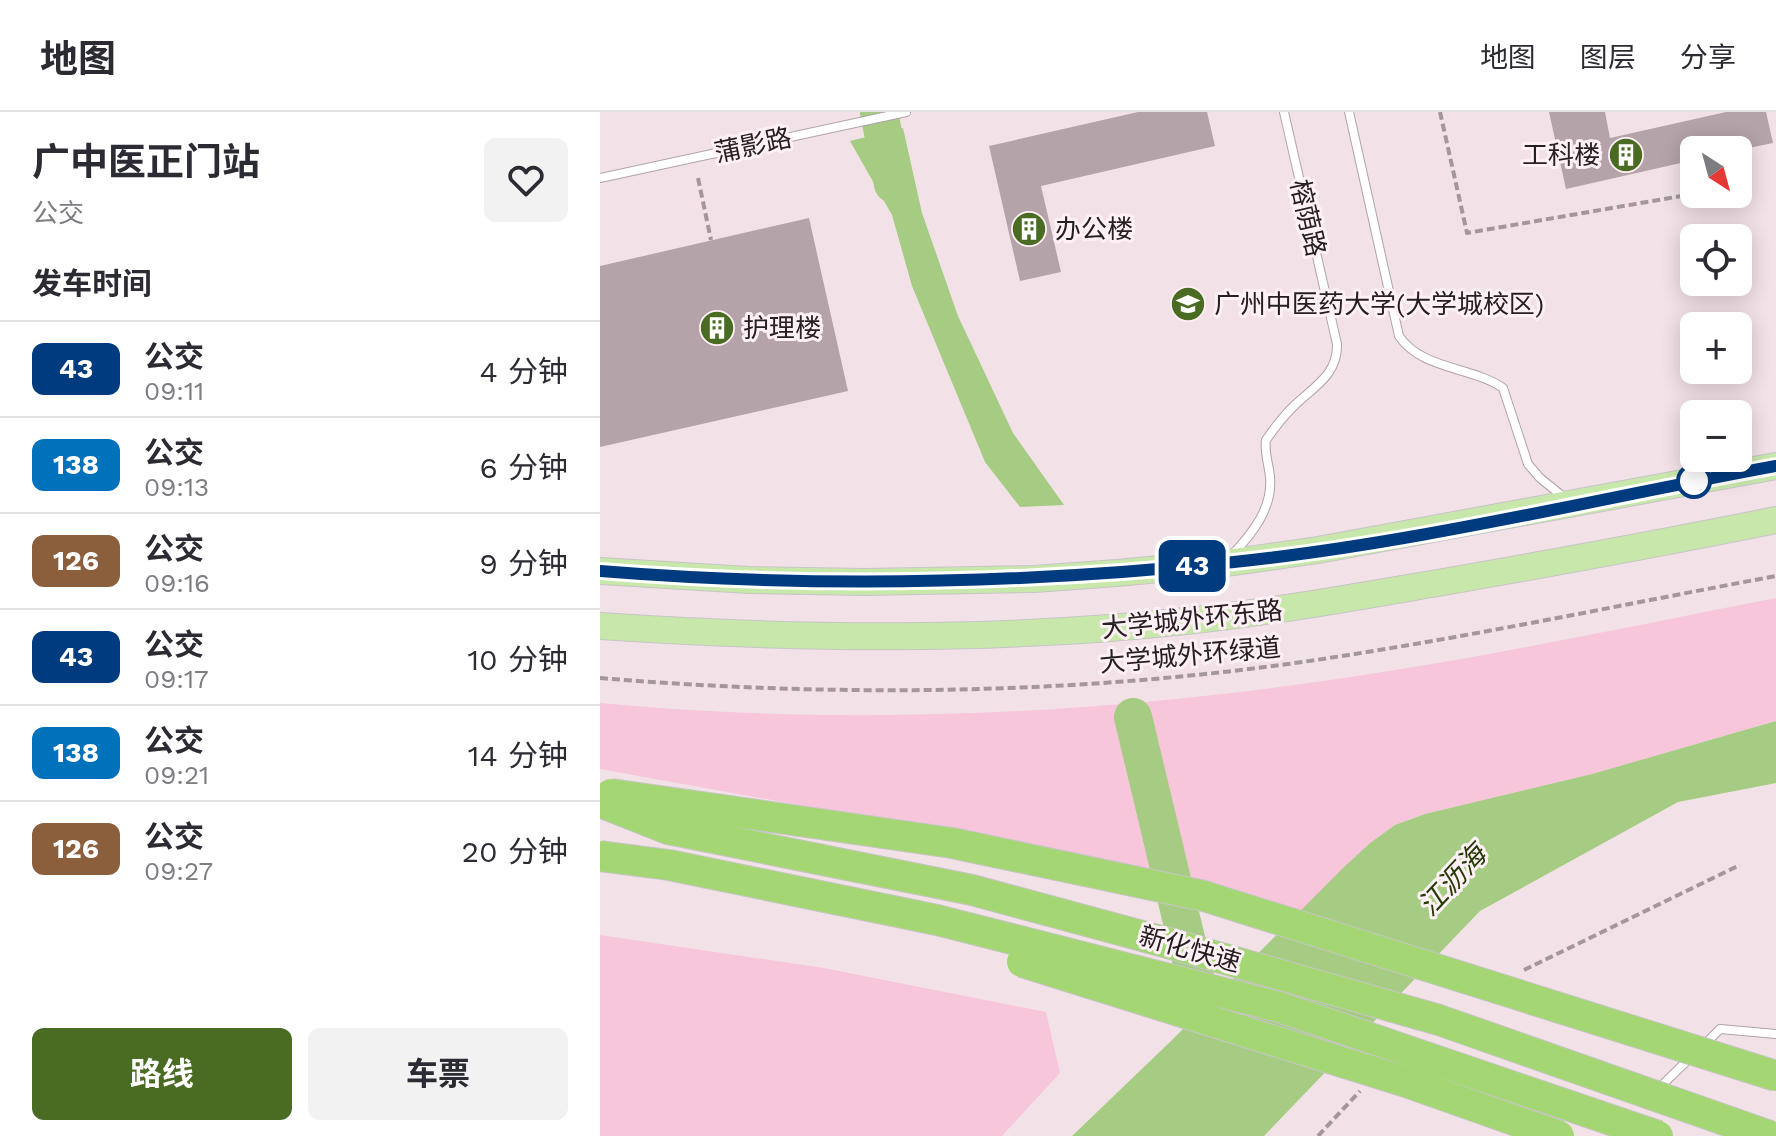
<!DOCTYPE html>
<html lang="zh">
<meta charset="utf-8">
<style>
:root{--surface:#fff;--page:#f2f2f3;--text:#2b2b33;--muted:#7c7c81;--line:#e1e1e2;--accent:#496b22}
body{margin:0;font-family:"Work Sans","Noto Sans SC",sans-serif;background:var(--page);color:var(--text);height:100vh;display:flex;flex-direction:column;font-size:30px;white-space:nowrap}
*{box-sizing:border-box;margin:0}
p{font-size:26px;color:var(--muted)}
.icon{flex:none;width:44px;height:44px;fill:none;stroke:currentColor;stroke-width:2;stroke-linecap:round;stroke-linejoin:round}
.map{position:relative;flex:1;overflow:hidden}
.details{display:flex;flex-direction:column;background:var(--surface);width:600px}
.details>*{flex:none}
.badge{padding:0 16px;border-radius:12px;font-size:28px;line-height:52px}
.needle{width:52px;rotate:144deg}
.fabs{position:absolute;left:1080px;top:24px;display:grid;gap:16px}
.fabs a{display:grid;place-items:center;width:72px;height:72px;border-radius:12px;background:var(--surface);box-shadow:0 4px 20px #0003;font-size:40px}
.map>.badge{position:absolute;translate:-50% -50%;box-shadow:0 0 0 4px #fff}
h2{padding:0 32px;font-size:30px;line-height:72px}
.round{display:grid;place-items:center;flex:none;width:84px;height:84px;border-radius:12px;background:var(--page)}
.headline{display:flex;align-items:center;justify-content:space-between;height:136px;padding:0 32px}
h1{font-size:38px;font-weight:700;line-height:60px}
.action{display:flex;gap:16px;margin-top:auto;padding:16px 32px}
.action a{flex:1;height:92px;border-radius:12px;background:var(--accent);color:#fff;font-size:32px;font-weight:700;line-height:92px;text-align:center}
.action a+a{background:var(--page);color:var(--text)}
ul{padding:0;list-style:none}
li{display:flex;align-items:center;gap:24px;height:96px;padding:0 32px;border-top:2px solid var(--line)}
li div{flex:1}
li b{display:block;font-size:30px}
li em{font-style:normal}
li .badge{min-width:88px;font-weight:700;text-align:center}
header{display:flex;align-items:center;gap:48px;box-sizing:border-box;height:112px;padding:0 40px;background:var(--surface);border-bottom:2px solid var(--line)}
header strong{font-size:38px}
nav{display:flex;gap:44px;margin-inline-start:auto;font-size:28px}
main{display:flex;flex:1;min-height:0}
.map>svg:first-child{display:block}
.green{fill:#f8c6da}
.water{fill:#a5cc82}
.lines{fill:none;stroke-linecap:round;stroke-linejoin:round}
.river{stroke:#a5cc82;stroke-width:38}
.building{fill:#b4a4aa}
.service-casing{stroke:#b1a2a8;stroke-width:10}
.primary-casing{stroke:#c7c5c6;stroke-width:28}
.path{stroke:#a3979c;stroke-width:4;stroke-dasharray:8 4;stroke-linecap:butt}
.service{stroke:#fff;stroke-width:8}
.primary{stroke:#c8e7ab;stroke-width:26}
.motorway-bridge-casing{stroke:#c7c5c6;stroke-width:32;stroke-linecap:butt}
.motorway-bridge{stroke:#a4d773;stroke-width:30}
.line-casing{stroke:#fff;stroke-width:18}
.line{stroke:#003b80;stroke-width:12}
.stop-dot{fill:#fff;stroke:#003b80;stroke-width:4}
.labels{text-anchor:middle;stroke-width:6;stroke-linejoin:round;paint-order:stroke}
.street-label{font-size:26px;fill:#262023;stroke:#fef0f5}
.poi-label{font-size:26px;fill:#262023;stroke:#fef0f5;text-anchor:start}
.water-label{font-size:28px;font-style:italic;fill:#253c06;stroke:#fef0f5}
</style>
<header>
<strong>地图</strong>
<nav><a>地图</a><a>图层</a><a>分享</a></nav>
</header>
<main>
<section class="details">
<div class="headline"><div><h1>广中医正门站</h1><p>公交</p></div><a class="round"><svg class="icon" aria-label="heart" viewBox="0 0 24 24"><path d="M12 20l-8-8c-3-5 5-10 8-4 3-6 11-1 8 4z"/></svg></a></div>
<h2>发车时间</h2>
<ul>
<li><span class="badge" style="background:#003b80;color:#fff">43</span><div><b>公交</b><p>09:11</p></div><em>4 分钟</em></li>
<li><span class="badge" style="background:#0072bc;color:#fff">138</span><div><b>公交</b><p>09:13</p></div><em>6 分钟</em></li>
<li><span class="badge" style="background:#8b5e3c;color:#fff">126</span><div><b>公交</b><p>09:16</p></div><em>9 分钟</em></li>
<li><span class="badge" style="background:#003b80;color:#fff">43</span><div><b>公交</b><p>09:17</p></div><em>10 分钟</em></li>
<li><span class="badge" style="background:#0072bc;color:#fff">138</span><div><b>公交</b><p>09:21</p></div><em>14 分钟</em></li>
<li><span class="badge" style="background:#8b5e3c;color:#fff">126</span><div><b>公交</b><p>09:27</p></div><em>20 分钟</em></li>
</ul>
<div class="action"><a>路线</a><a>车票</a></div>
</section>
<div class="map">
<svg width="1176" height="1024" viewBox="0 0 1176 1024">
<rect width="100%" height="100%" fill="#f2e2e8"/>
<path class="green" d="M1176 486V609L992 662 825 702 795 713 770 731 686 814 343 724 210 695 0 657V591C230 613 465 604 694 573 856 552 1016 517 1176 486Z
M0 823 224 856 446 900 460 961 402 1024H0Z"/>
<path class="water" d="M303 16 322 101 358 204 413 321 464 393 420 395 385 350 312 174 292 103 250 29Z
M1176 609V671L1078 690 880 799 664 1024H472L571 929 741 758 770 731 795 713 825 702 992 662Z"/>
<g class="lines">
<path class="river" d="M279 0 293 72
M533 605 605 906"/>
</g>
<path class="building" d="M538 0H607L615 34 441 74 461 160 420 169 389 34Z
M949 0H1005L1010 26 1126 0H1166L1173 31 1139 38H1094V48L966 77Z
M209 106 248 279 0 335V154Z"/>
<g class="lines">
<g class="service-casing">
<path id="service" d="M749 0 799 224C822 258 871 254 903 276L928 352 940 366 966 387
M0 66 306 0
M632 443C652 422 673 396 670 365 669 353 664 340 666 328 675 315 684 303 695 293 715 274 738 262 737 232L684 0
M1104 933 1120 917 1176 922
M1058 977 1091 945"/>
</g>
<g class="primary-casing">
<path id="primary" d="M0 459 149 468 264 470 434 467 517 461 634 450 718 438 1176 354
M0 514C195 527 391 530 586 509 674 500 761 484 849 469 958 450 1067 430 1176 408"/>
</g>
<path class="path" d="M840 0 867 121 1093 82
M98 66 111 128
M0 566C228 585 461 583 688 552 852 529 1014 494 1176 464
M924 858 1140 753
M718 1024 760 979"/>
<use href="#service" class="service"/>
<use href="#primary" class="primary"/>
<g class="motorway-bridge-casing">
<path id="motorway-bridge" d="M11 682 352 731 604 784 1176 964
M0 690 68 717 372 778 579 834 839 908 1170 1024
M0 744 69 753 337 808 679 895 1058 1024
M422 850 806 970 959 1024"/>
</g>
<use href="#motorway-bridge" class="motorway-bridge"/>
</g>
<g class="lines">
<g class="line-casing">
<path id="line" d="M0 459C212 476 423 472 634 450 816 431 996 387 1176 354"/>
</g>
<use href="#line" class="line"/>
</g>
<defs>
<g id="building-disc" transform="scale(1.8)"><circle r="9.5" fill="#496b22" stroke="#fef0f5"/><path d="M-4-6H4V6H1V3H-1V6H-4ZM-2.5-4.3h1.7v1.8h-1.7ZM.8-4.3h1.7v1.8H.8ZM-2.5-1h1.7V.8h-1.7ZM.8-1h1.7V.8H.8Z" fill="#fff"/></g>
<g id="university-disc" transform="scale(1.8)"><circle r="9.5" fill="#496b22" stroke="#fef0f5"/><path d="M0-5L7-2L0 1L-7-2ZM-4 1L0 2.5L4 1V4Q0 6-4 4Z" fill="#fff"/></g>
</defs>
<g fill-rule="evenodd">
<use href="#building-disc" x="1026" y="43"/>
<use href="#building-disc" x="429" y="117"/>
<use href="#university-disc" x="588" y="192"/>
<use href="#building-disc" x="117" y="216"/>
</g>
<circle class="stop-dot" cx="1094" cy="369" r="16"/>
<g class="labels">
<g class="street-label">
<text transform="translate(153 33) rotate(-12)" y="9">蒲影路</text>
<text transform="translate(708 106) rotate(77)" y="9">榕荫路</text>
<text transform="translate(592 507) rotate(-6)" y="9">大学城外环东路</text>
<text transform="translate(590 543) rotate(-5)" y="9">大学城外环绿道</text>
<text transform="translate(590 837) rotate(16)" y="9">新化快速</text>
</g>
<g class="poi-label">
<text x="1000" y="52" text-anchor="end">工科楼</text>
<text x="455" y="126">办公楼</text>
<text x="614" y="201">广州中医药大学(大学城校区)</text>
<text x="143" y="225">护理楼</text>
</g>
<g class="water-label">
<text transform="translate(852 768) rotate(-47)" y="10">江沥海</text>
</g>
</g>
</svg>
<div class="fabs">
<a><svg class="needle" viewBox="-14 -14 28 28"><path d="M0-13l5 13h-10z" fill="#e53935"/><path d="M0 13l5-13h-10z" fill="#7c7c81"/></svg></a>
<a><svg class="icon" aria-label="locate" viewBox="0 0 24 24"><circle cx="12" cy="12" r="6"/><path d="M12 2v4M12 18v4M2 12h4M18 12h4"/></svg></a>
<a>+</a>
<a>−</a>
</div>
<b class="badge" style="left:592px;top:454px;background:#003b80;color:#fff">43</b>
</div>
</main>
